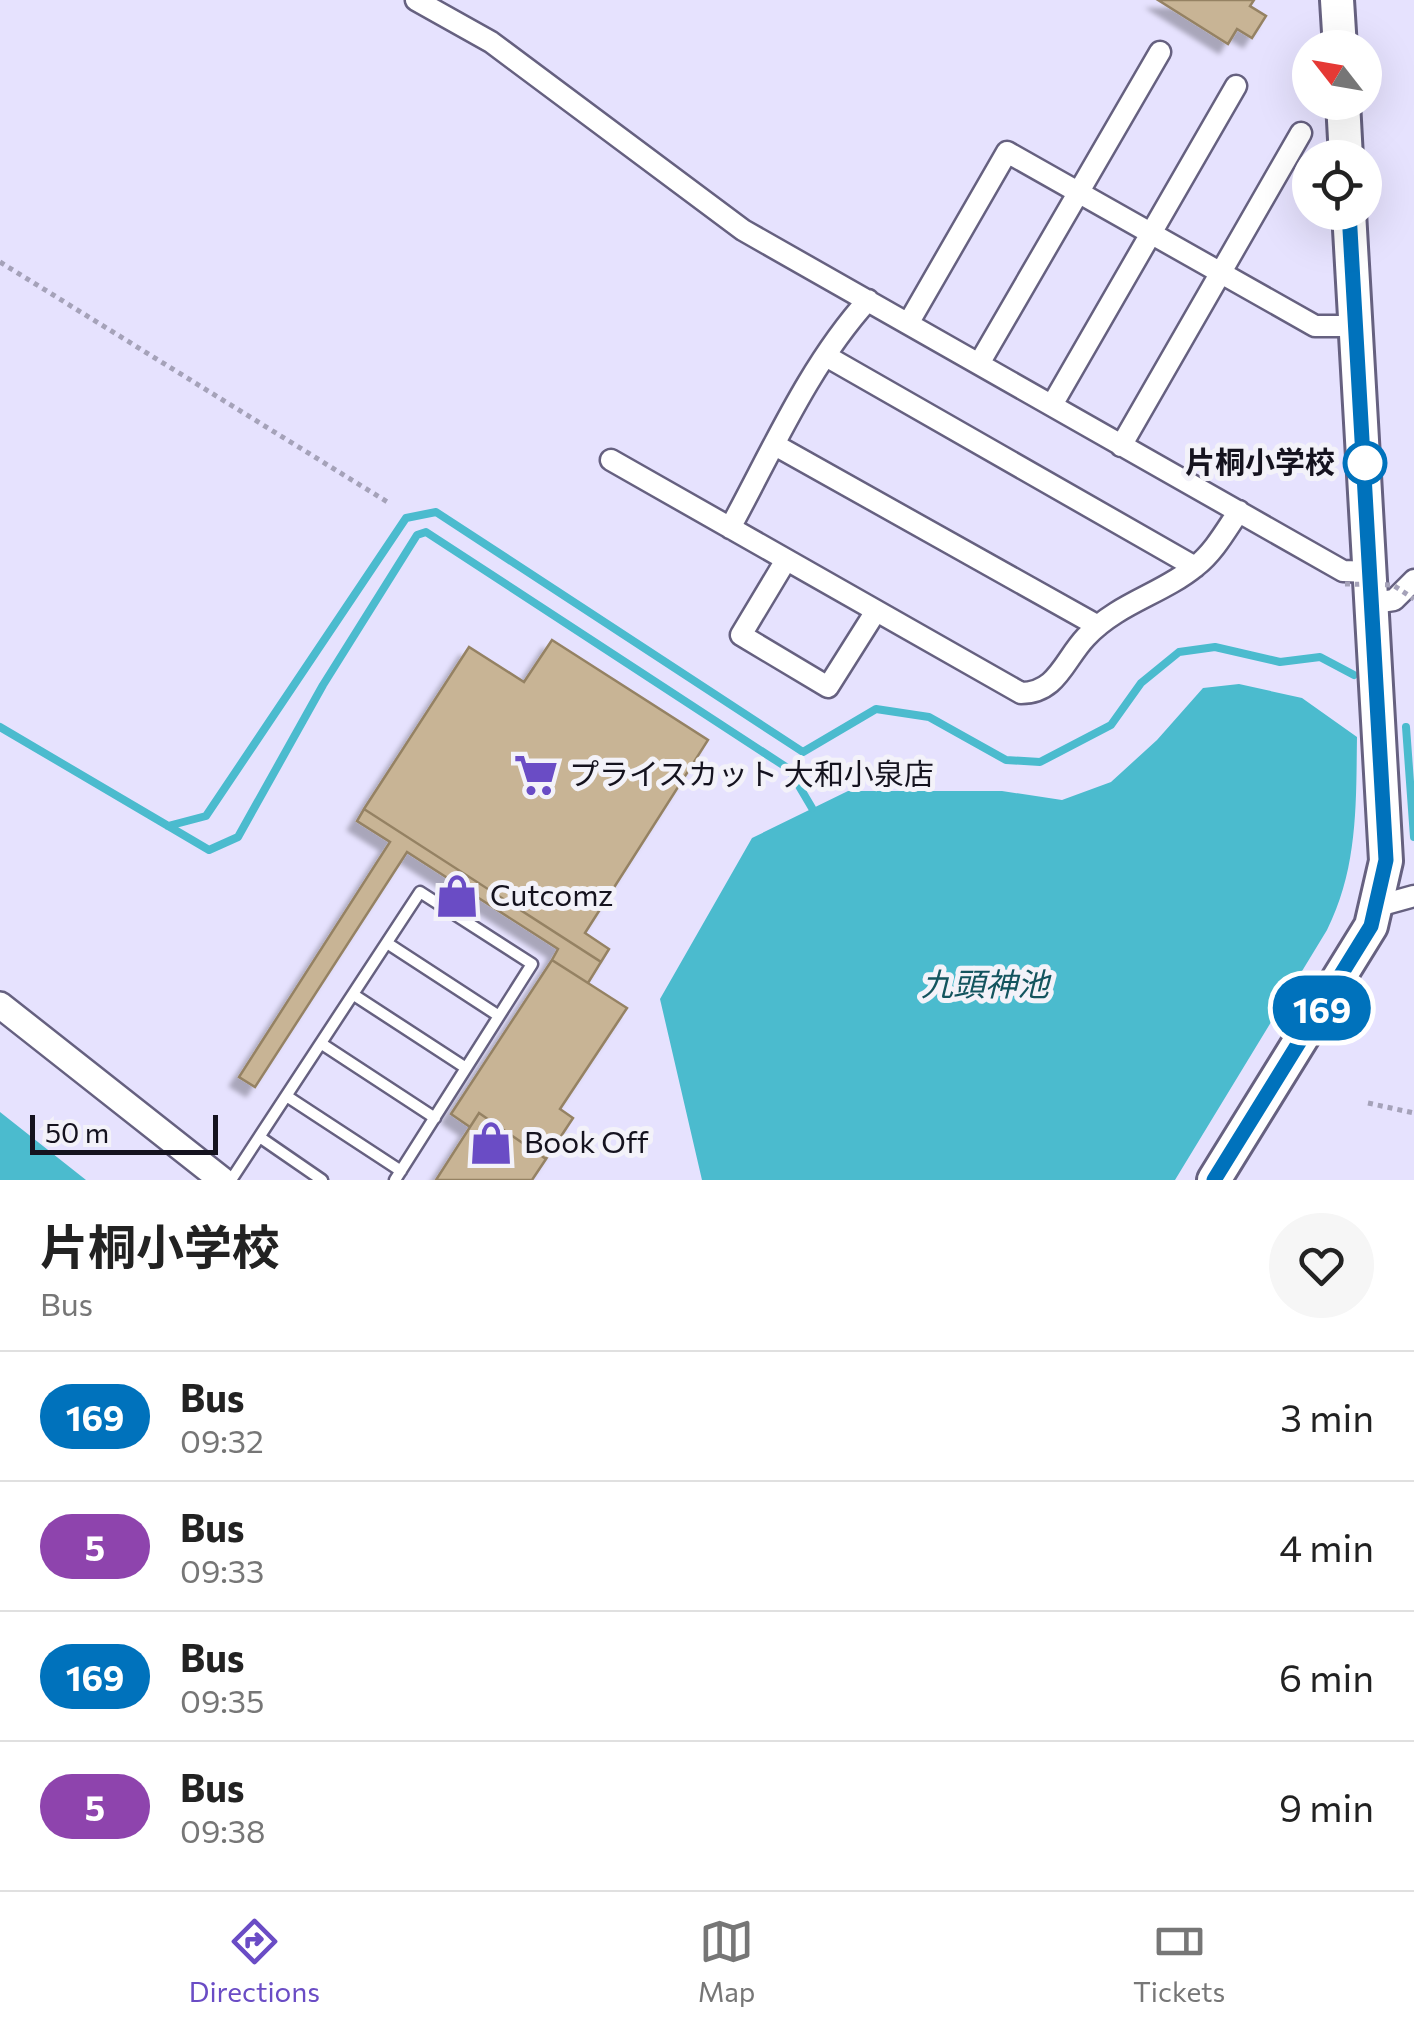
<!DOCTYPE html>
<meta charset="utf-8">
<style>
:root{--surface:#fff;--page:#f6f6f6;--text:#222;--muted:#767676;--line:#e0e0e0;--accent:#6a4cc5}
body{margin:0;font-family:Commissioner,"Noto Sans JP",sans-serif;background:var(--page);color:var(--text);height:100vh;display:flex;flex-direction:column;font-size:38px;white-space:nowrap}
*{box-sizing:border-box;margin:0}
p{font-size:32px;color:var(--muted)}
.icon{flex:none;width:55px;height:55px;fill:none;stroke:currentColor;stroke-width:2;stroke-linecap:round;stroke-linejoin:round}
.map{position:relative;height:1180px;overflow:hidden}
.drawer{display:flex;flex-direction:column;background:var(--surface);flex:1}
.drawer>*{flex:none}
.badge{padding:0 20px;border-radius:32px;font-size:35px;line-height:65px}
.needle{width:65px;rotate:301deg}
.buttons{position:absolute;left:1292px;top:30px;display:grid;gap:20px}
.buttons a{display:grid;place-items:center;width:90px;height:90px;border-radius:50%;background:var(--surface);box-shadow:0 10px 40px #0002;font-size:50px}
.scale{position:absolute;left:30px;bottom:25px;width:188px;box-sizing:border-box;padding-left:10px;border:5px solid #15131f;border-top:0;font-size:28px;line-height:35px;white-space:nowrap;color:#15131f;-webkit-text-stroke:8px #f3f2f9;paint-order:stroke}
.map>.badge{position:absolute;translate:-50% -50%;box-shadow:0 0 0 5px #fff}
.round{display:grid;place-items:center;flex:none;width:105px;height:105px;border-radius:52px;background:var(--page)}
.headline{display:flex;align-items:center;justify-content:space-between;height:170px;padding:0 40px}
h1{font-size:48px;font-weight:700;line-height:75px}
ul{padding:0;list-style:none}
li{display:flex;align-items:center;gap:30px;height:130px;padding:0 40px;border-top:2px solid var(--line)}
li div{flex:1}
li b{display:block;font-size:38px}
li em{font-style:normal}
li .badge{min-width:110px;font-weight:700;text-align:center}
.menu{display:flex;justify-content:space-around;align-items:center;height:140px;border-top:2px solid var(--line);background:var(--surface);font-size:28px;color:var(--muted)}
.menu a{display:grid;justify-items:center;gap:5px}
.menu .active{color:var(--accent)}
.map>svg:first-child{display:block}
.water{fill:#4bbbce}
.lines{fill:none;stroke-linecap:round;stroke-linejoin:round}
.stream{stroke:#4bbbce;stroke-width:8}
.building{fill:#c8b495;stroke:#958264;stroke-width:2.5;filter:url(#shadow)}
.service-casing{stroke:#666180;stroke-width:15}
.minor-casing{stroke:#666180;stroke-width:25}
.tertiary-casing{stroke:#666180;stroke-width:30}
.primary-casing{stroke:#666180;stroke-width:38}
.path{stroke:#a5a2b9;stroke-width:5;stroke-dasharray:5 5;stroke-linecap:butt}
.service{stroke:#fff;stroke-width:10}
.minor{stroke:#fff;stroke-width:20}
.tertiary{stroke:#fff;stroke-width:25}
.primary{stroke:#fff;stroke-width:32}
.path-bridge{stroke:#a5a2b9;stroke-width:5;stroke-dasharray:5 5;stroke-linecap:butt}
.line-casing{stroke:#fff;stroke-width:22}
.line{stroke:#0072bc;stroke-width:15}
.stop-dot{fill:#fff;stroke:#0072bc;stroke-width:5}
.labels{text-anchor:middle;stroke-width:10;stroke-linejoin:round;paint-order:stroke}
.stop-label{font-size:30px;font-weight:bold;fill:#15131f;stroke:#f3f2f9;text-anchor:end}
.poi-label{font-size:30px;fill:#15131f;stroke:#f3f2f9;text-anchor:start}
.water-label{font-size:32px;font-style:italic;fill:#13545e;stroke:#f3f2f9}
</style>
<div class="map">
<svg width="1414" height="1180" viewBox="0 0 1414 1180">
<defs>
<filter id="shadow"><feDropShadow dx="-9" dy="9" stdDeviation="2.5" flood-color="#0004"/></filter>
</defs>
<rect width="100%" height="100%" fill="#e6e2fe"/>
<path class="water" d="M1239 684 1302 698 1357 737C1356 805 1358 868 1327 930L1175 1180H702L660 999 752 838 848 791H1002L1062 800 1111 782 1157 740 1203 688Z
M0 1112 86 1180H0Z"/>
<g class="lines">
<path class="stream" d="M0 727 209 850 238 837 323 685 417 535 426 532 789 769 812 808
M1406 727 1414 837
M168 826 206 816 406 518 436 512 803 752 876 709 929 717 1006 760 1040 762 1111 725 1141 683 1179 652 1215 647 1280 662 1320 657 1354 675"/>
</g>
<path class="building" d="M1158 0H1254L1250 6 1266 16 1252 38 1237 29 1228 44Z
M552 640 708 740 585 933 609 949 601 962 364 809 469 647 524 682Z
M364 809 601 962 588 983 552 960 558 949 407 852 255 1087 239 1077 390 842 357 821Z
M552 960 627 1008 560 1109 573 1118 546 1159 479 1113 470 1127 451 1114Z
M479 1113 546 1159 532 1180H436Z"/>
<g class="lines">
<g class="service-casing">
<path id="service" d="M387 943 499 1016
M354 995 466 1068
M322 1044 435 1118
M288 1097 401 1171
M261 1138 322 1180
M231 1180 420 892 532 964 395 1180"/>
</g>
<g class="minor-casing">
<path id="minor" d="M416 0 491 42 743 230 1343 571 1372 572
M909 322 1007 152 1315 326H1355
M826 356 1195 567
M980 362 1160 52
M1052 405 1236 86
M775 445 1098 626
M1121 446 1301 133
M611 460 1021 693C1057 693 1064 660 1086 637 1118 603 1162 594 1196 566 1214 552 1226 530 1239 511
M730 528C772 451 809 365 868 300
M786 560 741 635 828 687 876 611
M1374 603 1394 600 1414 580
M1378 906 1414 896"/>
</g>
<g class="tertiary-casing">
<path id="tertiary" d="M0 1005 222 1180"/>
</g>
<g class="primary-casing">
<path id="primary" d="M1337 0 1340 48
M1343 102 1346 158
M1214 1180 1371 926 1386 861 1349 212"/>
</g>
<path class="path" d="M0 262 389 503
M1368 1103 1414 1113"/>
<use href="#service" class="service"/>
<use href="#minor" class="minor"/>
<use href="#tertiary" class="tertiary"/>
<use href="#primary" class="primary"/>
<path class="path-bridge" d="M1345 584 1393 585 1414 599"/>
</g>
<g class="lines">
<g class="line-casing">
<path id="line" d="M1214 1180 1371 926 1386 860 1349 212"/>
</g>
<use href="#line" class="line"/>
</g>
<defs>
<g id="supermarket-bare" transform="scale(3.45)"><path d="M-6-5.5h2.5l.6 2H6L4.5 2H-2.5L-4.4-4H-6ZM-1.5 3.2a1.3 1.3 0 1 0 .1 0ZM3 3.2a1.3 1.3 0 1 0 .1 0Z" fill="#6a4cc5" stroke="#f3f2f9" stroke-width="2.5" paint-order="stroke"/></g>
<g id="shop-bare" transform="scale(3.45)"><path d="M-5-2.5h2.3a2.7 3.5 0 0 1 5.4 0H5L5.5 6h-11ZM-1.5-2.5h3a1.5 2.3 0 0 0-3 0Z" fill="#6a4cc5" stroke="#f3f2f9" stroke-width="2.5" paint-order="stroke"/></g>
</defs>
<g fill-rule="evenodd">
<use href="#supermarket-bare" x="536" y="775"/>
<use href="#shop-bare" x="457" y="896"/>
<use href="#shop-bare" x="491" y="1143"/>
</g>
<circle class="stop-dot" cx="1365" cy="463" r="20"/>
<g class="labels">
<g class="stop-label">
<text x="1335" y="473">片桐小学校</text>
</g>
<g class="poi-label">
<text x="569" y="785">プライスカット 大和小泉店</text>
<text x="490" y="906">Cutcomz</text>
<text x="524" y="1153">Book Off</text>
</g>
<g class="water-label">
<text x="985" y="996">九頭神池</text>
</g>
</g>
</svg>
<div class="buttons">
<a><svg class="needle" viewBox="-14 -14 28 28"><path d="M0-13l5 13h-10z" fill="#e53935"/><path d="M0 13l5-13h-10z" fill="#767676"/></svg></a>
<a><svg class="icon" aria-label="locate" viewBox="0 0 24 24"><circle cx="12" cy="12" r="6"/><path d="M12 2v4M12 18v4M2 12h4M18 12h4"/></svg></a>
</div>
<div class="scale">50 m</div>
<b class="badge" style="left:1322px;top:1008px;background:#0072bc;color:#fff">169</b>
</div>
<section class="drawer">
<div class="headline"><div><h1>片桐小学校</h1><p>Bus</p></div><a class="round"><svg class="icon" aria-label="heart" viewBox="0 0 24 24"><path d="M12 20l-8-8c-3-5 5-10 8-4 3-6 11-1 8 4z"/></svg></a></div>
<ul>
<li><span class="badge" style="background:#0072bc;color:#fff">169</span><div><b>Bus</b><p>09:32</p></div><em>3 min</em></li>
<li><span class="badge" style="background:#8e44ad;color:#fff">5</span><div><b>Bus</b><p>09:33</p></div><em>4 min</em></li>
<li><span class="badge" style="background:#0072bc;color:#fff">169</span><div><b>Bus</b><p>09:35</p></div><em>6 min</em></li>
<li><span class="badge" style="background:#8e44ad;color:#fff">5</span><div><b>Bus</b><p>09:38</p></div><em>9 min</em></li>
</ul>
</section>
<nav class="menu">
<a class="active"><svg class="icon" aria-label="directions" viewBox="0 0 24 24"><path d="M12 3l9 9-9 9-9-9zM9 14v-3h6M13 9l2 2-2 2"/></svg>Directions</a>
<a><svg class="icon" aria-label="map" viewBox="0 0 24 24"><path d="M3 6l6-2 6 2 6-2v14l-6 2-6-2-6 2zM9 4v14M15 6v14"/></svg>Map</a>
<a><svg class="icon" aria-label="tickets" viewBox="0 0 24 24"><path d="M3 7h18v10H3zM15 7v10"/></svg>Tickets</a>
</nav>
